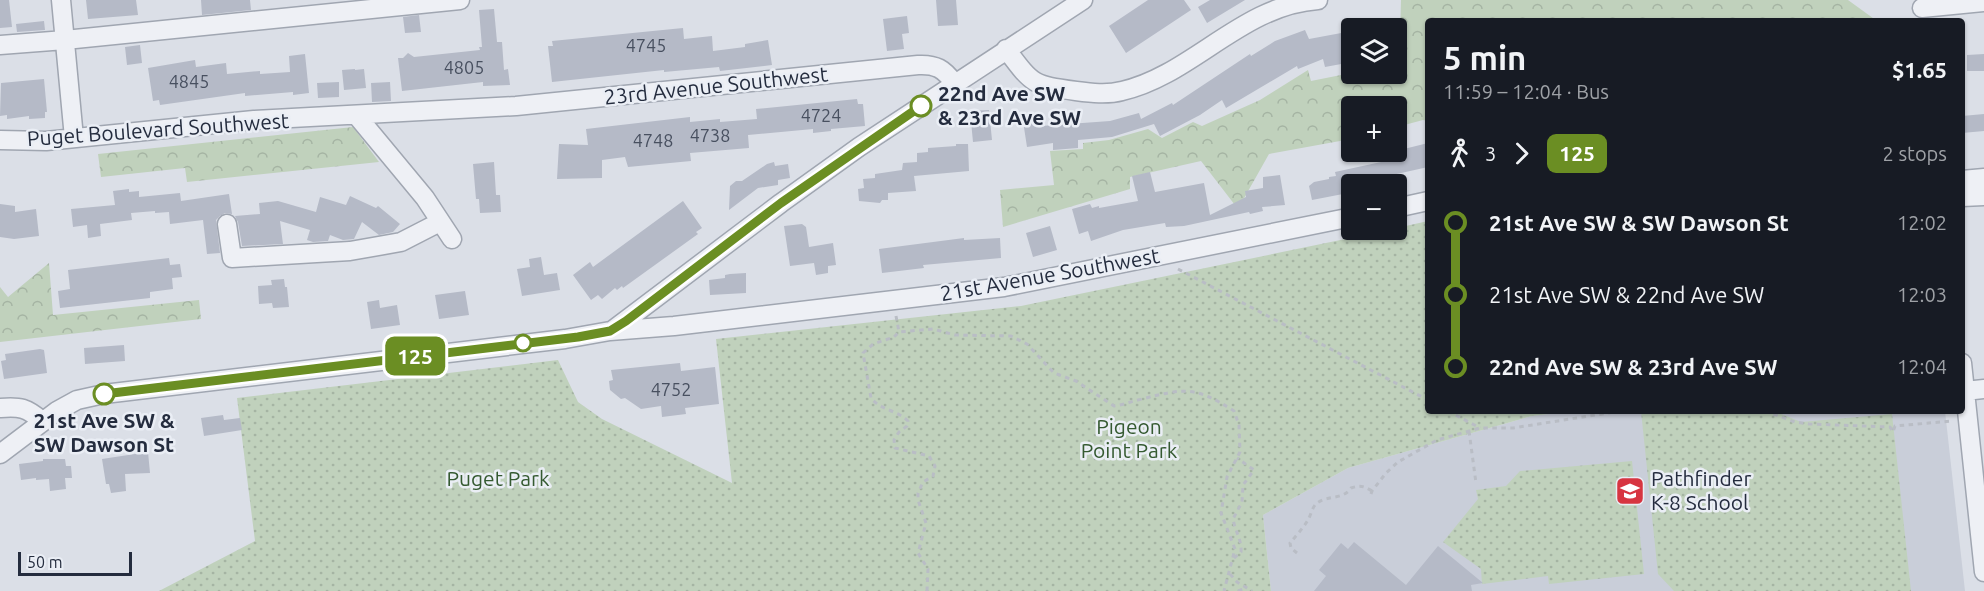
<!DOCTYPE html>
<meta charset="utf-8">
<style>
:root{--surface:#171b24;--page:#242831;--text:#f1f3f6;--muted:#9ea1a6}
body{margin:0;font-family:Ubuntu,sans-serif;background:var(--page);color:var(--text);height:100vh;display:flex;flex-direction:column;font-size:22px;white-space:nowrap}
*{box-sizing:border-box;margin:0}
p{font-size:20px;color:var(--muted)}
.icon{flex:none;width:33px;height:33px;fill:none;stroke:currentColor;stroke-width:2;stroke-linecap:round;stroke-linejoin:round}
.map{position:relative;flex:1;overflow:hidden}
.side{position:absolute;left:1425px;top:18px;width:540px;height:396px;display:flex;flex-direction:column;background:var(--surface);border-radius:6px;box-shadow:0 2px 4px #0004}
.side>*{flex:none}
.badge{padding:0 12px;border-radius:9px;font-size:21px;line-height:39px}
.controls{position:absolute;left:1341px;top:18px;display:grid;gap:12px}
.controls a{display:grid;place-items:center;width:66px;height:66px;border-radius:6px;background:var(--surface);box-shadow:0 2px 4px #0004;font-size:30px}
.scale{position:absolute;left:18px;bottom:15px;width:114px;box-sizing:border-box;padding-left:6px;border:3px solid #242c3e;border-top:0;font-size:16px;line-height:21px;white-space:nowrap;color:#242c3e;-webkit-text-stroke:4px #eaeef5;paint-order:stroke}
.map>.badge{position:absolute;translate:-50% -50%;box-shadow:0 0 0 3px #fff}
.legs{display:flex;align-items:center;gap:9px;height:66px;padding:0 18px;font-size:20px}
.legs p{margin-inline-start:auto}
.summary{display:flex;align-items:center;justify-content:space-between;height:102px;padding:0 18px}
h1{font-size:33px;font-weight:700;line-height:45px}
ul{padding:0 18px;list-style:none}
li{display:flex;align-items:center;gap:21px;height:72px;font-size:22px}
li i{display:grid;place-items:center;width:9px;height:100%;margin:0 8px;background:currentColor}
li i::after{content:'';width:15px;height:15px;margin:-8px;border:4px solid;border-radius:50%;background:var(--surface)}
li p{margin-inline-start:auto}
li:first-child i{background:linear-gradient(#0000 50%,currentColor 0)}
li:last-child i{background:linear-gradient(currentColor 50%,#0000 0)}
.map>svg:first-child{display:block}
.built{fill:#c9ced9}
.forest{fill:url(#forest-crowns)}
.park{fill:url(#park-dots)}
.building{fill:#b5bac7}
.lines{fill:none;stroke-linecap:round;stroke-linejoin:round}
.minor-casing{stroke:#a0a6b1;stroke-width:21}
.path{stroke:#b9bdc5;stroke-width:3;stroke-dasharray:4.5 4.5;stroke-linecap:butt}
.minor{stroke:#eef0f5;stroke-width:18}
.line-1-casing{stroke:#fff;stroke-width:14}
.line-1{stroke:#6b8e23;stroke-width:9}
.stop-1-dot{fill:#fff;stroke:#6b8e23;stroke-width:3}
.labels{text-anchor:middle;stroke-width:5;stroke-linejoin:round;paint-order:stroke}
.number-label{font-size:18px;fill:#485060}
.street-label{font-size:21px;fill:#242c3e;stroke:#eaeef5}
.stop-label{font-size:21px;font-weight:bold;fill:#242c3e;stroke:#eaeef5;text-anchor:start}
.park-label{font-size:21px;fill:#355a31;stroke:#eaeef5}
.poi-label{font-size:21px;fill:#242c3e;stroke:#eaeef5;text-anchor:start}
</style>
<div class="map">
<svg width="1984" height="591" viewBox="0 0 1984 591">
<defs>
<pattern id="forest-crowns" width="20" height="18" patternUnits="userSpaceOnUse" patternTransform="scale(1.5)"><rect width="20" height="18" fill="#c0d1bc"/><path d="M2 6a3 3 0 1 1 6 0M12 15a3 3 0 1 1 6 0" fill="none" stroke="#a5b4a3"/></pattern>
<pattern id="park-dots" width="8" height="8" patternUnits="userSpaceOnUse" patternTransform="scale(1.5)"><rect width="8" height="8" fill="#c0d1bc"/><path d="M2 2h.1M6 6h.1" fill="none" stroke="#a5b4a3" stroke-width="1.8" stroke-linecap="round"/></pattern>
</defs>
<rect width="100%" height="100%" fill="#dbdfe7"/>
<path class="built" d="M1572 411H1796L1802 413 1824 411H1945L1965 591H1271L1263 515 1348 468 1532 416Z"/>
<path class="forest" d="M1401 0H1848L1877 21H1428V121L1423 120 1397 127 1396 106H1352L1351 139 1269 154 1238 209 1201 161 1130 177V189L1003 227 1000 190 1054 185 1050 151 1083 149V143L1109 140 1148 129 1162 138 1193 122 1202 126 1260 100 1308 70 1311 81 1351 73 1396 74 1397 64 1404 63 1400 40Z
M353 127 379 162 187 182 185 168 101 177 98 154Z
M49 263 53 315 199 300 201 319 0 342V287L8 297Z"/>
<path class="park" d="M1428 221V411H1572L1532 416 1348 468 1263 515 1271 591H159L255 541 237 398 558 360 578 402 602 419 732 483 716 339 1021 306 1389 230H1396L1397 228Z
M1641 411H1774L1801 422 1892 414 1911 591H1674L1658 574Z
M1632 461 1644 574 1549 584 1548 576 1482 584 1481 569 1443 542 1478 499 1476 490 1506 486 1520 471Z"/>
<path class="building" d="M0 0H9L12 27 0 28Z
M86 0H136L138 15 88 19Z
M201 0H250L251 10 202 15Z
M936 0H956L958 25 938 26Z
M1148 0H1184L1191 10 1126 53 1109 26Z
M1210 0H1245L1207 23 1198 7Z
M494 9 497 42H502L504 70 508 69 510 85 483 86V82L402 91 398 58H403L408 53 414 57 480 50 479 47H482L479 10Z
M419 15 421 32 405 33 403 17Z
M907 16 909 33 902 34 904 49 887 51 883 19Z
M44 21 45 30 17 32 16 24Z
M683 28 684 39 712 36 713 51 745 47V44L768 40 772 65 720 71 719 67 664 72V70L552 82 548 46H553L552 41Z
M1305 30 1309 39 1352 31V62L1325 67 1323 59 1298 69 1297 66 1226 108 1222 100 1200 115 1160 136 1154 124 1112 137 1078 140V148L1053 150V143L1027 147 1023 121 1026 116 1035 115 1036 118 1040 117 1041 126 1110 121 1139 113 1141 119 1172 103 1173 105 1250 54 1251 56 1275 41Z
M140 45 142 63 127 65 125 47Z
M305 54 309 93 293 95V92L245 96V93L160 105 159 100 153 101 148 68 195 60 196 67 226 63 227 74 260 71V74L290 72 289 56Z
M1984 54V71H1967V55Z
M355 69V70L364 69 366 88 344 90 342 70Z
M44 79 47 112H45V118L29 119V116L7 119V115L0 116 1 83Z
M339 82V97L318 98 317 83Z
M390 82 391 101 372 102 371 83Z
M857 99 858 104H863L865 126 831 129V131L813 133V129L748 135 749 148 690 153 691 161 628 167 625 157 602 160V178L557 179 559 144 588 145 586 129 690 117V122L720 119V122L757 119 756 109Z
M989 110 992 140 973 142 970 111Z
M1984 114V131L1962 133V116Z
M1428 143V167L1352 184V189L1342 192 1343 194 1312 200 1309 186 1314 182 1329 179V177L1336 176 1335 172 1381 162 1380 158 1393 155 1392 152Z
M956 144H968L969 171 914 176 916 191 888 193V200H882L880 203 859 201 858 189 864 188 863 179 875 178V174L902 170 903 163 917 162V153L928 152V148L956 146Z
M494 162 496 195H500L501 212 480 213 479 199H476L473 164Z
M774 162 775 166 788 164 790 178 778 180V185L758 188 729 210 730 186 736 181H742L767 164Z
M1150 172 1155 192 1204 183 1210 215 1246 197 1245 191 1263 188V177L1280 175 1285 205 1262 207 1263 211 1250 214 1249 212 1184 226 1166 227 1165 223 1123 230 1091 241 1088 231 1079 234 1072 209 1090 204 1092 208 1099 206V208L1138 201 1132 176Z
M129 189V192L139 191V197L180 193 181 201 229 194 232 214 225 213 220 216 216 220 220 253 207 254 203 220 170 224 169 212 155 213V211L131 213 132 220 100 224 101 236 88 238 87 225 73 227 71 209 115 205 113 191Z
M350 196 376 208 378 206 400 224 393 232 379 235 362 222 354 239 343 240 330 235 328 241 313 242 307 240 310 230 280 221 283 244 242 246 238 222 235 216 260 214 259 203 278 201 316 212 320 197 346 205Z
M683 201 702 228 696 232 698 234 623 288 622 286 617 290 615 288 602 299 598 295 591 300 573 275 590 262 593 267Z
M0 204 15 206V212L36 209 39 236 14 239 0 237Z
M802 224 806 227 809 247 833 243 836 265 828 266V273L816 275 814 263 790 266 784 226Z
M1050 226 1057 250 1033 257 1026 233Z
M964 238V240L1000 238 1001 258 923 265 924 268 882 273 879 249Z
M541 257 544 275 557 273 560 290 522 296 517 269 530 267 529 259Z
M169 258 170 265 180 264 182 277 172 278 173 289 150 292V298L60 308 58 291 70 289 68 270Z
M746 273V293L710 295 709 280 725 278V275L730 274Z
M284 279 285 287H287L289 307 273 308 272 303 259 304 258 286 272 285 271 280Z
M465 291 469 315 439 319 435 295Z
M379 300 380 308 397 305 400 325 371 329 367 302Z
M124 345 125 361 85 364 84 348Z
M40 349 44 350 47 373 4 379 1 361 6 360 5 354Z
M680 363 681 371 715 367 719 404 685 408 686 414 662 417 661 406 641 409 625 398 621 399 610 390 609 381 613 380 611 370Z
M223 415 224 420 240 418 242 430 204 436 201 418Z
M148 452 150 473 125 474 126 491 111 493 109 484H106L102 459Z
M43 459H65L66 466H71L72 478H65L66 489 50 491 49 479 36 480V478L21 480 19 464 43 461Z
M1354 542 1406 585 1438 546 1483 583 1471 585 1472 591H1314L1326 576 1319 570 1341 543 1348 549Z"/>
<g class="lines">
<g class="minor-casing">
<path id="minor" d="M61 0 74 138
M1922 8 1984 2
M0 45 65 40 460 0
M1006 49C1033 85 1032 85 1076 91 1091 93 1107 95 1122 91 1192 75 1242 5 1318 0
M357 116 425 198 452 239
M0 140 46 141 254 120 516 106 918 65C936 64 944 69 954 83
M1962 180 1984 178
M1962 197 1984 196
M1396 208 1428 201
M227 224 232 258 350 251 401 242 440 222
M613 330 781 203 859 147 1083 0
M1962 363 1984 572
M1965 391 1984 389
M0 408C20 406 27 408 42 421
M0 454 57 411 77 400 104 394 565 339 610 331 674 326 1004 287 1352 217"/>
</g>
<path class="path" d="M1178 269 1428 400
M896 316 899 332
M1448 411 1480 428
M1765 411 1795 422 1809 424 1890 427 1893 432 1895 426 1952 421
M1469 431 1476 483
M1371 494 1372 491 1386 473 1398 462 1437 440 1480 428H1513L1621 411
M1297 553 1291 548 1290 543C1296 536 1303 528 1308 520 1311 515 1312 507 1317 503 1328 495 1343 500 1351 488 1360 485 1364 486 1372 491
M1234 558 1241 552C1242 540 1235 531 1233 519L1242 502 1243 485 1254 470 1237 458
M1230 574 1237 582 1252 591
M927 591 928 569 918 553 926 523 918 500V493L923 482 933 476 935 466 929 456 895 448 894 440 899 432 907 426 908 421C897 410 880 410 871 398L863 353 873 344 894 337 899 332 933 329 955 335 1011 336 1027 344 1054 373 1076 381 1114 406C1124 405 1132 401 1142 399 1185 388 1195 386 1234 411L1239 425 1240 452 1227 477 1221 513 1235 549 1224 591
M1238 591 1246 588"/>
<use href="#minor" class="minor"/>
</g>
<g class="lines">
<g class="line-1-casing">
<path id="line-1" d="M104 394 578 337 610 331 626 321 781 203 921 106"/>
</g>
<use href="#line-1" class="line-1"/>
</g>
<defs>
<g id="school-square" transform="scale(1.5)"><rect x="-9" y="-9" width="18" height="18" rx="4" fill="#d73541" stroke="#eaeef5"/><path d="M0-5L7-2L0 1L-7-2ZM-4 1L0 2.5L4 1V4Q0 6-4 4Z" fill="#fff"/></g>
</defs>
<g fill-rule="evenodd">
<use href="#school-square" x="1630" y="491"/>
</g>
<g class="stop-1-dot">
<circle cx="921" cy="106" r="10"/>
<circle cx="523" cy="343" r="8"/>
<circle cx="104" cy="394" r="10"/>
</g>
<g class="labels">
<g class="number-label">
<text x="646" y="52">4745</text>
<text x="464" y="74">4805</text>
<text x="189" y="88">4845</text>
<text x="821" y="122">4724</text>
<text x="710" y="142">4738</text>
<text x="653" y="147">4748</text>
<text x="671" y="396">4752</text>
</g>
<g class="street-label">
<text transform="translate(716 86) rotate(-6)" y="7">23rd Avenue Southwest</text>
<text transform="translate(158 130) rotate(-4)" y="7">Puget Boulevard Southwest</text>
<text transform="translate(1050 275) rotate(-10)" y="7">21st Avenue Southwest</text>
</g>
<g class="stop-label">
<text x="938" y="101">22nd Ave SW<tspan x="938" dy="24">&amp; 23rd Ave SW</tspan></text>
<text x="104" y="428" text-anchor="middle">21st Ave SW &amp;<tspan x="104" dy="24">SW Dawson St</tspan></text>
</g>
<g class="park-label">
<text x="1129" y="434">Pigeon<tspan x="1129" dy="24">Point Park</tspan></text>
<text x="498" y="486">Puget Park</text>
</g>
<g class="poi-label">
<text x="1651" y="486">Pathfinder<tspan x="1651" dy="24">K-8 School</tspan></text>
</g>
</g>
</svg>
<div class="controls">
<a><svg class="icon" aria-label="layers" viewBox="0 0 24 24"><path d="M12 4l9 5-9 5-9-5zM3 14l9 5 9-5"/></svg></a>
<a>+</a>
<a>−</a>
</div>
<div class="scale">50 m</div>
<b class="badge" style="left:415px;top:356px;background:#6b8e23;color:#fff">125</b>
<section class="side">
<div class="summary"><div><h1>5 min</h1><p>11:59 – 12:04 · Bus</p></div><b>$1.65</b></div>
<div class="legs"><svg class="icon" aria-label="walk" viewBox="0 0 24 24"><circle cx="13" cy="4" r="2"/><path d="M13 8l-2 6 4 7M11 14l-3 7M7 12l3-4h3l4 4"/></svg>3<svg class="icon" aria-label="forward" viewBox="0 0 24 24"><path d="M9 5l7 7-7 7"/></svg><b class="badge" style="background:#6b8e23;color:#fff">125</b><p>2 stops</p></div>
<ul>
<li><i style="color:#6b8e23"></i><b>21st Ave SW &amp; SW Dawson St</b><p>12:02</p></li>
<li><i style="color:#6b8e23"></i><span>21st Ave SW &amp; 22nd Ave SW</span><p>12:03</p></li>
<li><i style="color:#6b8e23"></i><b>22nd Ave SW &amp; 23rd Ave SW</b><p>12:04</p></li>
</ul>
</section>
</div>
